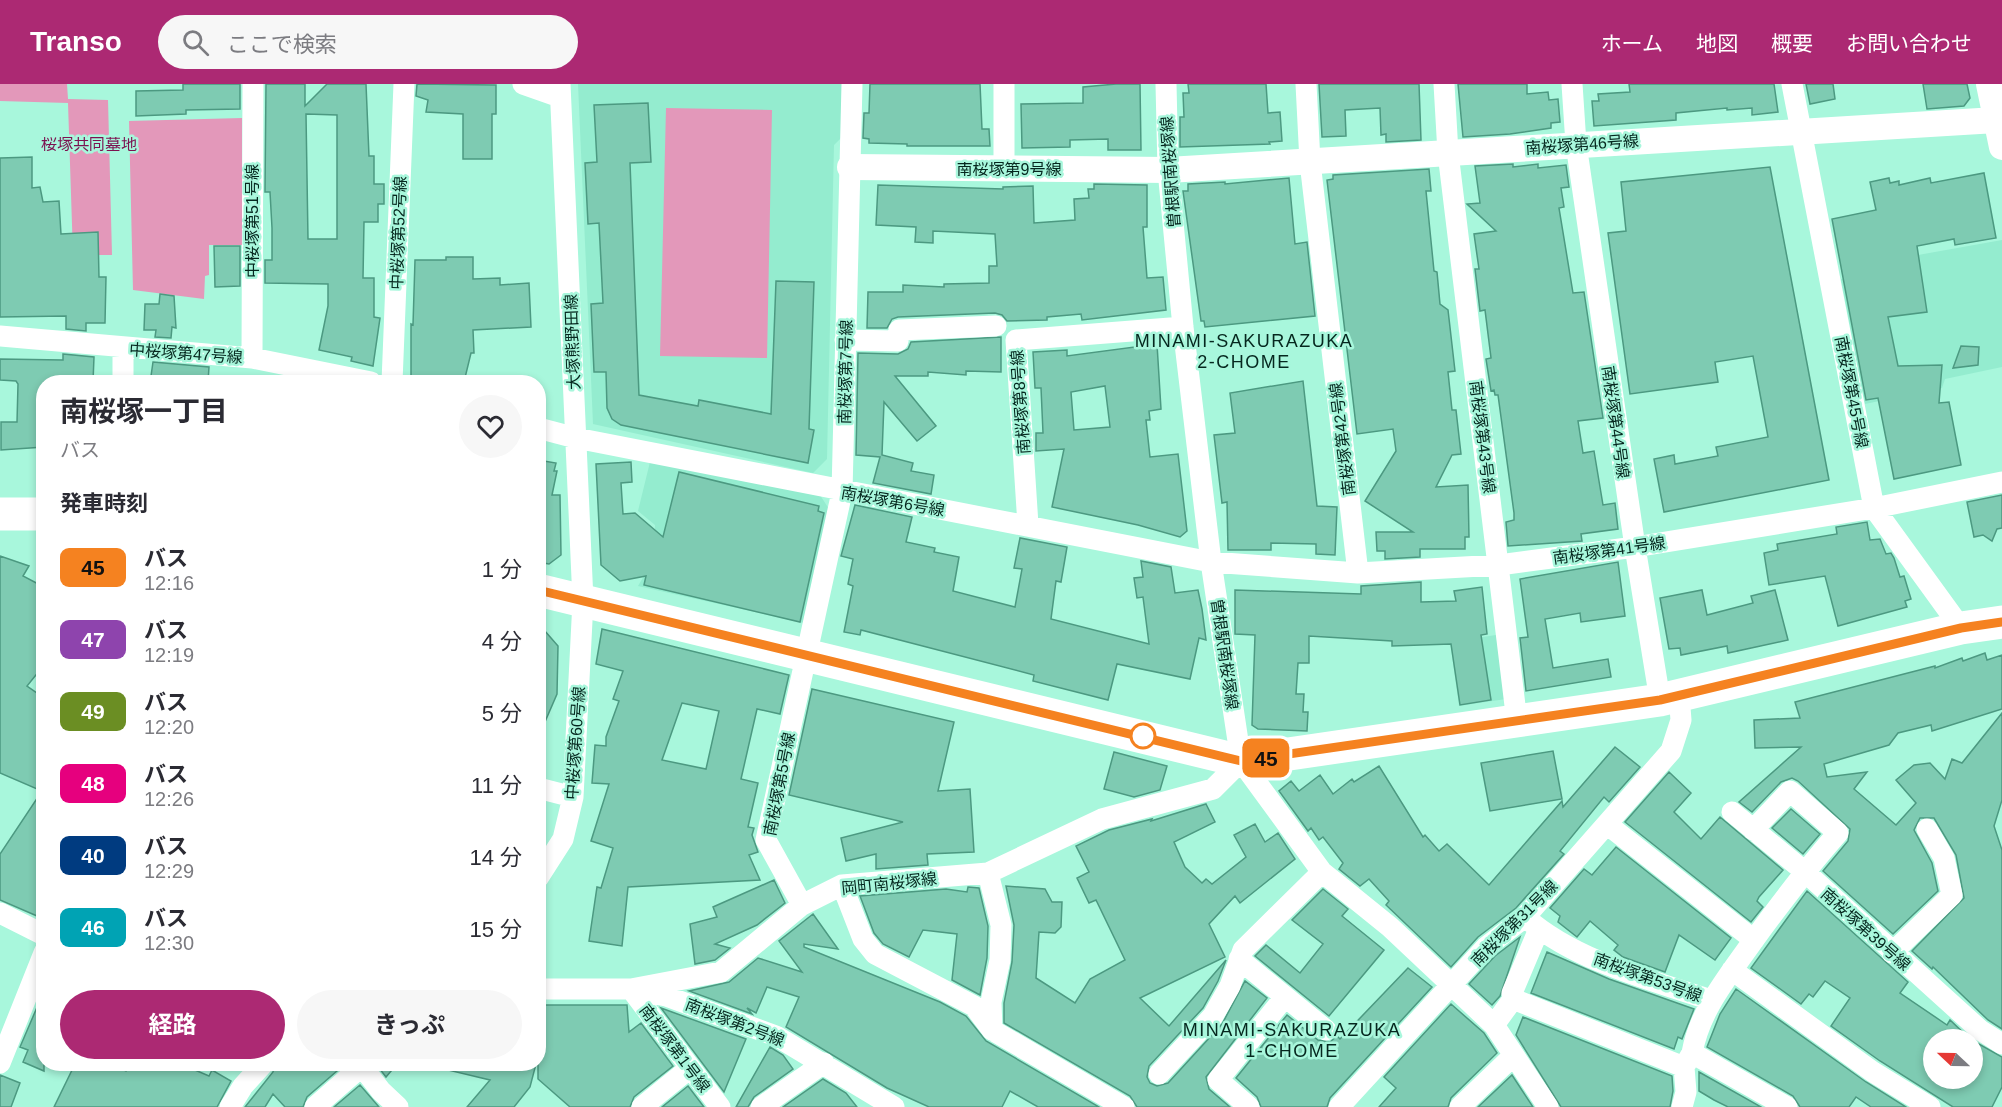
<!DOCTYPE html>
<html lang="ja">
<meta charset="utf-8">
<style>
:root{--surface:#fff;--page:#f7f7f7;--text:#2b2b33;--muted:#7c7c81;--accent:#ac2973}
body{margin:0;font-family:Arial,"Noto Sans JP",sans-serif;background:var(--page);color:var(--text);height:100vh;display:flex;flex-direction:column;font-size:22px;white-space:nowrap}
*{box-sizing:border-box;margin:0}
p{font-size:20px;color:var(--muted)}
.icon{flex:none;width:33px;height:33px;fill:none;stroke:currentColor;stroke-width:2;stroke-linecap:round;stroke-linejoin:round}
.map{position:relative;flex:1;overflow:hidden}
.sheet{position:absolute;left:36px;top:291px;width:510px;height:696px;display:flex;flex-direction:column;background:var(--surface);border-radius:24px;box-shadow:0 3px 9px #0003}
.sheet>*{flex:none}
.badge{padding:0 12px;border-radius:9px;font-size:21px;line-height:39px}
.needle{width:39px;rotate:292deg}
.fabs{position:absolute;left:1923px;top:945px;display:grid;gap:12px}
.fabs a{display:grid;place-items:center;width:60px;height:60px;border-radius:50%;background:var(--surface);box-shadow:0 3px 9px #0003;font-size:30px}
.map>.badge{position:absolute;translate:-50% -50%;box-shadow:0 0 0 3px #fff}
h2{padding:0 24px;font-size:22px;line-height:54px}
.round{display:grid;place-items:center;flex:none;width:63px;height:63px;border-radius:32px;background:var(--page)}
.overview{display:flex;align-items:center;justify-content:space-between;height:102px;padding:0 24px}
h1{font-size:28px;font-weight:700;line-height:45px}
.cta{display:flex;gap:12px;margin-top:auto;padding:12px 24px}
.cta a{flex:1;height:69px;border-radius:36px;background:var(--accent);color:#fff;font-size:24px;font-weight:700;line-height:69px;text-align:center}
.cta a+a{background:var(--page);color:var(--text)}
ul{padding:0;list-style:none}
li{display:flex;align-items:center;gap:18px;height:72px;padding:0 24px}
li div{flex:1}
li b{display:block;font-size:22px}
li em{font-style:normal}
li .badge{min-width:66px;font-weight:700;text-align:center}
header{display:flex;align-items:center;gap:36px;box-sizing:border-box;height:84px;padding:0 30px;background:var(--accent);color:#fff}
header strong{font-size:28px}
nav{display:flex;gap:33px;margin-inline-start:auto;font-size:21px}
.search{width:420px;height:54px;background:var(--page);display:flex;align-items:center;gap:15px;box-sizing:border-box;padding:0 21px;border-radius:33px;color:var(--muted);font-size:22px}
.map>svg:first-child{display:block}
.built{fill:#94eccf}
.green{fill:#e398ba}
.building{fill:#7ecbb2;stroke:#4c9981;stroke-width:1.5;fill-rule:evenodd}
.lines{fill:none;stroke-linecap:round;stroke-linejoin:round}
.minor{stroke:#fff;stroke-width:21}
.tertiary{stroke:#fff;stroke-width:26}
.trunk{stroke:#fff;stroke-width:33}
.line-casing{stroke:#fff;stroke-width:14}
.line{stroke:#f58220;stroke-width:9}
.stop-dot{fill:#fff;stroke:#f58220;stroke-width:3}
.labels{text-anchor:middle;stroke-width:5;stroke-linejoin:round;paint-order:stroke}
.park-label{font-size:16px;fill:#7c1250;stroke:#a8f7dc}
.street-label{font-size:16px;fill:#05271e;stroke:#a8f7dc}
.neighbourhood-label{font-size:18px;letter-spacing:1.5px;fill:#05271e;stroke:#a8f7dc}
</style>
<header>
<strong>Transo</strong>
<div class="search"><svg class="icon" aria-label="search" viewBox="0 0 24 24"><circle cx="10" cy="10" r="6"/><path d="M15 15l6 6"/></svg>ここで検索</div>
<nav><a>ホーム</a><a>地図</a><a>概要</a><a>お問い合わせ</a></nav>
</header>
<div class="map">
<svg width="2002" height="1023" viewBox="0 0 2002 1023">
<rect width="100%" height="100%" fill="#a8f7dc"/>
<path class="built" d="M578 0H842L841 54 834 61 827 375 813 389 593 340Z
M2002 156V283L1945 295 1942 304 1865 320 1841 195 1919 183 1918 171Z
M650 378 820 411 829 425 804 539 638 502 654 475 655 441 638 427Z
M1496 551 1506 615 1459 622 1450 558Z"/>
<path class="green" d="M0 0H67L68 15 108 16 112 171H73L68 19 0 17Z
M666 24 772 26 767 274 660 272Z
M242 34V161H209V191L205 192 204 215 133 206 129 37Z"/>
<path class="building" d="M183 0H240V25L186 26V30L136 32V7L183 6Z
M266 0H305V22L327 0H366L369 72H374V100H384V120H378V138H364L363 194H374V233L380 234 373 282 351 277 352 273 319 266 328 222V200L265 199V176H272V144L270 108H265ZM306 30 337 31V155H308Z
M417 0 496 1V30H492V75H463V30L426 28 428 16 416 12Z
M870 0H980L982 45H989L990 62H907V60L869 59V55L863 54 864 29H869Z
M1116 0H1140L1141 66H1108V55L1070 56V63L1022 64 1021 20 1083 19V3Z
M1188 0H1266L1268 29 1280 28 1282 57 1269 58 1270 60 1180 63V33H1184L1183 9H1189Z
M1319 0H1419L1421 56 1386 58V50L1381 51 1380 24 1345 26 1346 52 1322 53Z
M1458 0H1527V10L1548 8 1549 16 1558 15 1560 38 1551 39V44L1510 50 1463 53Z
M1629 0H1774L1778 28 1752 31V24L1727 26V24L1676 29V36L1594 42 1592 17H1599L1598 10 1630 8Z
M1806 0H1833L1835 15 1810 20Z
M1923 0H1967L1970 14 1964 22 1927 25Z
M648 19 651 78 630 79 639 311 698 322 699 316 771 330 776 197 814 198 809 345 814 346 808 379 621 341 612 335 607 324 606 288H594L591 220 603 219 599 139 588 140 585 79 597 78 594 21Z
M32 73V104L40 103 43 118 59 117 61 150 98 148 99 193H106L105 239H86V247L66 245V232L0 233V74Z
M1513 80V83L1538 80V84L1566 81 1569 103 1561 104 1564 123 1559 124 1573 209 1584 208 1603 334 1578 337 1583 369 1594 367 1603 421 1615 419 1618 445 1581 450 1582 457 1508 462 1506 438 1514 436V429L1498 311H1495L1494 306 1491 307 1486 275 1491 274 1485 226 1480 227 1475 185H1479L1474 150 1496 147 1467 120 1480 119 1475 82Z
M1770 83 1829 396 1664 428 1654 375 1674 371 1675 380 1718 372 1716 363 1768 353 1753 272 1715 278 1718 298 1630 310 1608 149 1626 147 1621 98Z
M1429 85 1431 107H1426L1434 187 1437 188 1440 220 1448 226 1455 287 1448 288 1452 326H1456L1461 370 1452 371 1436 403 1468 401 1469 453H1465V465H1420V473L1385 475V467H1377L1376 448H1413L1365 417 1396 367 1393 345 1357 350 1327 96 1333 95V91Z
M1984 89 1996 154 1955 161 1954 155 1917 162 1927 228 1888 233 1898 282 1942 281 1939 319 1949 318 1961 381 1894 395 1878 314 1866 316 1832 135 1876 126 1870 98 1889 94 1890 99 1899 97V101L1930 94 1931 99Z
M1289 94 1295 160 1307 158 1315 232 1205 243 1204 237H1201L1183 107H1188V100L1225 98V100Z
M1094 100 1147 101V143H1143L1147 194 1163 193 1166 226 1082 236 1081 230 1047 233V236L1007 237 1002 231 995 229 898 233 892 235 887 244H867L868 208H903V201L944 203V200L989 199V182H997L995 150 933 147V159L915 158 916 143 876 141 878 101 1003 105V103L1033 102 1034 139 1075 136 1074 115 1089 114 1088 105H1094Z
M214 162H240V202L215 203Z
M446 173H473V195L500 194V201L529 199 531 243 473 246 474 269H471L464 298 411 295V240L413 241 415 176H446Z
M160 210 174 212 176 244 172 243 171 254 155 253 156 246H144L145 220H159Z
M1001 253V288L966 287V291L928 288V292H895L936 342 917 357 884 318 882 371 913 379 911 387 934 391 931 410 873 399 880 373 856 371 858 269 898 270 908 265 911 258Z
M1157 260 1161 325 1149 327 1150 336H1146L1150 373 1178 370 1187 447 1180 453 1138 441 1052 423 1064 365 1036 367V349H1043L1041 304H1035L1033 268 1067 266V272ZM1105 302 1110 343 1074 346 1071 308Z
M1961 262 1979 263 1978 281 1953 284Z
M63 270 94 273 93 298H44V363L1 366V338H17L18 300 16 297 0 296V275L63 276Z
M153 278 209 283 208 298H164V294L151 292Z
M1303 297 1317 422 1337 423 1335 471 1316 470V460L1271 459V466H1228L1227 418 1222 419 1214 351 1235 349 1230 309Z
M538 376 556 379 554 387H557L552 411H560L561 471 549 480 538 478Z
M631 378 632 398 621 399 623 430 635 429 663 453 679 388 819 422 818 427 824 429 800 538 644 501 646 492 620 497 601 481 596 380Z
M2002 411V444L1997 445 1992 457 1983 451 1974 453 1967 418Z
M855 421 912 433 906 458 935 464 934 468 959 473 953 507 1015 523 1022 485 1014 484 1020 454 1067 463 1061 498 1056 497 1051 535 1149 560 1143 513 1137 514 1134 494 1143 493 1141 477 1171 483 1175 509 1198 506 1202 525 1206 556 1199 554 1190 595 1117 580 1108 616 1033 597 1034 591 861 546 860 551 844 548 853 502 848 500 853 475 841 472Z
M1867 438 1870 456 1880 455 1886 470 1891 469 1894 474 1900 493 1904 492 1911 515 1905 517 1907 523 1838 542 1825 492 1769 501 1764 469 1778 466 1777 460 1837 450 1836 443Z
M0 472 29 482 23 492 44 503V581L27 602 44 614V835L0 816V770L42 707 0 689Z
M1618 478 1625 532 1581 538 1580 529 1545 535 1553 584 1608 575 1611 593 1526 607 1520 554 1528 553 1520 495Z
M1421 498V518L1456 517 1454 507 1482 503 1487 550 1481 551 1491 616 1460 621 1451 560 1392 562V557L1309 552V579H1298L1296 610H1304L1303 628H1308L1307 647 1258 645 1252 641 1255 551 1235 550V506L1361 510V502Z
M1702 506 1707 531 1753 519 1751 512 1775 506 1788 556 1728 569 1727 562 1681 571 1680 564 1669 565 1660 514Z
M538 539 558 562 557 610 538 654Z
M602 545 789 591 780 630 757 625 741 695 758 699 748 743 754 744 752 751 758 768 749 771 760 796 628 803 622 862 589 857 597 803 601 804 613 764 591 757 609 700 592 699 595 661 606 662V653L619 617 613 615 623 587 596 580ZM682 619 719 627 706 685 662 676Z
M1985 569 1987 576 2002 571V625L1932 647 1931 641 1898 649 1889 661 1824 680 1827 693 1867 688 1854 705 1896 741 1916 719 1896 696 1914 681 1930 679 1945 695 1952 675 1962 679 2002 629V716L1994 742 2002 766V945L1988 936 1933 883 1932 885 1912 867 1964 814 1956 771 1934 734H1920L1914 746 1932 779 1938 807 1893 850 1823 787 1848 757 1850 745 1798 697 1792 694 1781 698 1752 728 1739 718 1801 663 1755 664 1754 636 1800 634 1795 618 1935 582V584L1962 574 1963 577Z
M812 605 954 638 938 707 970 705 974 768 927 770 928 781 876 785V770L846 777 841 754 903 738 789 711Z
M1615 663 1640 683 1609 718 1604 713 1560 767 1564 770 1516 824 1478 853 1451 883 1386 821 1389 817 1369 795 1360 802 1339 785 1343 779 1323 753 1319 756 1311 744 1308 747 1279 707 1291 697 1299 707 1320 691 1333 710 1352 695 1354 698 1379 682 1423 753 1425 751 1439 767 1447 760 1489 801 1562 717 1563 723Z
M1553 667 1562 715 1490 727 1481 679Z
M1114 668 1167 682 1160 706 1134 713 1104 705Z
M1669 688 1691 709 1674 728 1701 755 1720 733 1783 786 1759 813 1757 817 1763 823 1751 838 1625 738Z
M1206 720 1215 738 1174 758 1185 783 1202 799 1206 795 1212 800 1246 773 1234 751 1255 740 1265 758 1278 749 1295 775 1240 819 1235 812 1209 840 1225 873 1140 914 1169 942 1226 876 1218 897 1203 924 1149 982 1147 993 1150 999 1157 1002 1168 999 1222 940 1245 897 1267 914 1206 993 1209 1005 1230 1023H1137L1130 1012 1004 939V919L1012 878 1014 841 1006 802 1045 805 1052 818H1062L1061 843 1055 849 1039 848 1036 894 1075 919 1090 895 1125 876 1096 816 1089 819 1077 794 1089 788 1076 762 1109 746 1152 735 1151 737Z
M1791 725 1820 750 1803 770 1772 744Z
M1616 763 1731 854 1715 876 1679 851 1665 888 1623 873 1614 866 1618 861 1590 837 1577 853 1558 838 1560 832 1550 824 1584 785 1592 791Z
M774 796 785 819 757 841 715 860 730 864 715 876 695 880 690 840 717 833 713 823Z
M968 803 979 804 988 842 987 874 980 911 952 896 957 850 923 846 909 873 883 860 874 849 860 812 946 805 967 808Z
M1323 805 1348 825 1342 832 1384 866 1329 932 1255 872 1266 861 1300 889 1323 860 1292 836Z
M1807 807 1908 898 1900 909 1947 941 1950 936 1971 956H1934V994H1972V956L2002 973V1003L1992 1023H1953L1880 977 1831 942 1850 914 1825 897 1813 913 1809 910 1801 920 1751 884Z
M813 830 838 865 804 860V863L940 918 966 932 986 957 1099 1023H1038L1010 1007 1002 1023H929L887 1004 786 943 799 913 767 903 756 929 747 924 752 930 689 907 729 898 758 874 802 888 779 857Z
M1520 853 1500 912 1492 921 1469 900 1495 872Z
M1547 868 1609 895 1694 925 1682 955 1678 953 1674 965 1531 909Z
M1408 884 1432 903 1330 1014 1327 1023H1261L1257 1013 1236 994 1287 931 1318 956 1330 958 1337 952 1340 955Z
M1736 905 1866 998 1906 1023H1871L1856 1013 1849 1023H1800L1793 1012 1707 963 1720 930Z
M44 907V987L23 978 28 966 20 963Z
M1451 920 1484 949 1497 969 1451 1014 1448 1023H1379L1396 1004 1384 993Z
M538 921H627L629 948 641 939 673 982 634 1013 630 1023H570L538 995Z
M661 924 746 955 724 1008Z
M1523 933 1672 992 1673 1007 1670 1023H1561L1516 951Z
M770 963 783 971 793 985 754 1013 748 1023H736Z
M75 980H111L126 987 129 980H181L209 992 212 986 231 997 217 1023H54Z
M275 980H345L307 1013 303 1023H285L273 1010 265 1023H245L273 988Z
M376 980H397L386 993Z
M449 980H536L530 1003 514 1023H467L490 996 448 986Z
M1699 988 1761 1023H1728L1714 1016 1699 1007Z
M0 991 20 999 11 1023H0Z
M1512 991 1533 1023H1478Z
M823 995 846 1009 857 1023H783Z
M360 1001 379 1023H334Z
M688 1002 704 1023H662Z"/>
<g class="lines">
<path class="minor" d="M523 0 560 13
M1004 0V85
M1166 0 1168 86 1183 243 1211 478 1241 677 1322 788 1390 843 1494 941 1548 1023
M1306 0 1310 78 1358 489
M1444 0 1448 69 1517 638
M1572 0 1576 60 1635 463 1660 616
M1792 0 1874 424 1961 544
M0 252 252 274 371 298
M845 256 898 257 899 246 996 242
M252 274 253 0
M123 298V264
M392 298 404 0
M538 344 576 354 1211 478 1358 489 1499 481 1635 463 1874 424 2002 398
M1028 441 1016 256 1183 243
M538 704 573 713
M1732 728 1804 787 1980 946 2002 960
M1608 741 1754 856
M1753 746 1790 707 1838 749C1807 784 1780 820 1753 857 1728 893 1700 925 1692 969L1787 1023
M988 789 1001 841 1000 876 991 918 992 946
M538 794 563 755 573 713 583 517 560 0
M842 801 863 855 875 870 974 922 992 946 1124 1023
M802 821 766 756 842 408 852 0
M0 829 44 851
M1525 833C1573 876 1650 896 1711 916
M1892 869 1952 811 1944 774 1927 745
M1239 875 1326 946
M1732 886 1873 988 1930 1023
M538 905H631L721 888 802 821 842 801 988 789 1102 735 1213 705 1241 677
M631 905 720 1023
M640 907 666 912 776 952 894 1023
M1513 915 1512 909 1539 845
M1494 941 1513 915 1684 983 1692 969
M0 979 44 869
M360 980 381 1007 398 1023
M1159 990 1213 932 1230 902 1243 866 1322 788
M230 1023 243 1002 263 980
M315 1023 362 982
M642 1023 690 984
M761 1023 824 979
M1249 1023 1218 996 1284 914
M1339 1023 1486 863 1525 833 1671 667 1681 636 1679 611
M1460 1023 1513 972
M1682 1023 1686 1008 1684 983"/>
<path class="tertiary" d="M1989 0 2002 63
M850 83 1168 86 1996 36"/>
<path class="trunk" d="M0 430H44
M538 506 1241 677 1660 616 1961 544 2002 538"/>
</g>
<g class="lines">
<g class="line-casing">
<path id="line" d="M538 506 1241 677 1660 616 1961 544 2002 538"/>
</g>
<use href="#line" class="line"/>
</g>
<circle class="stop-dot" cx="1143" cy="652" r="12"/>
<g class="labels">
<g class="park-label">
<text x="89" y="66">桜塚共同墓地</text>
</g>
<g class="street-label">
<text transform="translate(1582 60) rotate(-4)" y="6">南桜塚第46号線</text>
<text x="1009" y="91">南桜塚第9号線</text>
<text transform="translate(1170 88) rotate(-94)" y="6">曽根駅南桜塚線</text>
<text transform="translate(252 137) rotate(-90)" y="6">中桜塚第51号線</text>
<text transform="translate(398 149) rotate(-88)" y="6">中桜塚第52号線</text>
<text transform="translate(572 258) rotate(-92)" y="6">大塚熊野田線</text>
<text transform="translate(186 269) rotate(4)" y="6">中桜塚第47号線</text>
<text transform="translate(845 288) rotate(-89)" y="6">南桜塚第7号線</text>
<text transform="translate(1852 308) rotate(79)" y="6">南桜塚第45号線</text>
<text transform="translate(1020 318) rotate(-94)" y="6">南桜塚第8号線</text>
<text transform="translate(1616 338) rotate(82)" y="6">南桜塚第44号線</text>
<text transform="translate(1483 353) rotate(83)" y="6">南桜塚第43号線</text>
<text transform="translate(1342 355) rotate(-97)" y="6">南桜塚第42号線</text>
<text transform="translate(893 417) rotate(10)" y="6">南桜塚第6号線</text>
<text transform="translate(1609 466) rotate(-8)" y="6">南桜塚第41号線</text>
<text transform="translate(1225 570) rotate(82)" y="6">曽根駅南桜塚線</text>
<text transform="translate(575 659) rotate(-86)" y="6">中桜塚第60号線</text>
<text transform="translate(779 700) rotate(-79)" y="6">南桜塚第5号線</text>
<text transform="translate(889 799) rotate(-6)" y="6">岡町南桜塚線</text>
<text transform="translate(1514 839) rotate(-45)" y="6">南桜塚第31号線</text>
<text transform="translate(1866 845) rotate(42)" y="6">南桜塚第39号線</text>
<text transform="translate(1648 893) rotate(20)" y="6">南桜塚第53号線</text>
<text transform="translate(735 938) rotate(21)" y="6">南桜塚第2号線</text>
<text transform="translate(675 964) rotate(53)" y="6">南桜塚第1号線</text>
</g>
<g class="neighbourhood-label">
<text x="1244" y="263">MINAMI-SAKURAZUKA<tspan x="1244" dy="21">2-CHOME</tspan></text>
<text x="1292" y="952">MINAMI-SAKURAZUKA<tspan x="1292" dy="21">1-CHOME</tspan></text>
</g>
</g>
</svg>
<div class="fabs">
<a><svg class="needle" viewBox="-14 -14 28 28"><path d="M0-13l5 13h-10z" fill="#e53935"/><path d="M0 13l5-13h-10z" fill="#7c7c81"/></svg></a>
</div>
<b class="badge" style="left:1266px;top:674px;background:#f58220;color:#111">45</b>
<section class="sheet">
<div class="overview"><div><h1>南桜塚一丁目</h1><p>バス</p></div><a class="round"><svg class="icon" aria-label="heart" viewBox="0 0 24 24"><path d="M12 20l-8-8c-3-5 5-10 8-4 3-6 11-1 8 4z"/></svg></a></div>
<h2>発車時刻</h2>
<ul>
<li><span class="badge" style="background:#f58220;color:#111">45</span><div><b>バス</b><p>12:16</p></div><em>1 分</em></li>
<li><span class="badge" style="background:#8e44ad;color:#fff">47</span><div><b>バス</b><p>12:19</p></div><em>4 分</em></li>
<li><span class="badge" style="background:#6b8e23;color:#fff">49</span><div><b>バス</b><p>12:20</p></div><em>5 分</em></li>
<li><span class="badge" style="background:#e6007e;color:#fff">48</span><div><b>バス</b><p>12:26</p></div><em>11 分</em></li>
<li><span class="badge" style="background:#003b80;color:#fff">40</span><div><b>バス</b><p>12:29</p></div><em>14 分</em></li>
<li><span class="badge" style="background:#00a3b4;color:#fff">46</span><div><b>バス</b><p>12:30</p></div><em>15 分</em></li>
</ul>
<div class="cta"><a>経路</a><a>きっぷ</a></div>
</section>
</div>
